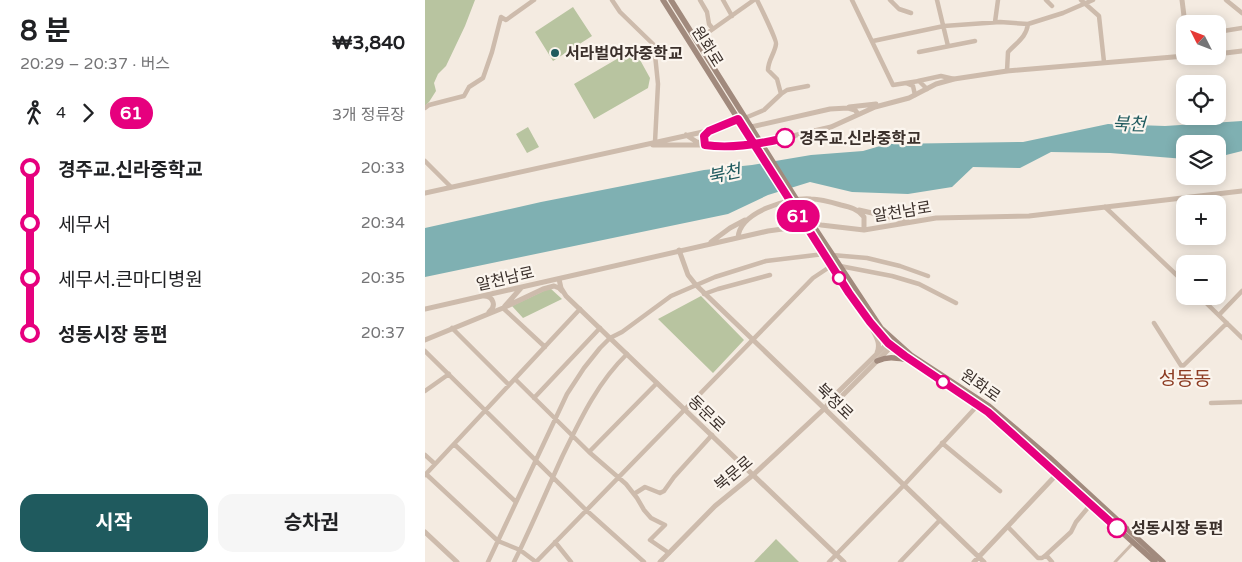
<!DOCTYPE html>
<html lang="ko">
<meta charset="utf-8">
<style>
:root{--surface:#fff;--page:#f6f6f6;--text:#202124;--muted:#757577;--accent:#1f5a5e}
body{margin:0;font-family:"Varela Round","Noto Sans KR",sans-serif;background:var(--page);color:var(--text);height:100vh;display:flex;flex-direction:column;font-size:19px;white-space:nowrap}
*{box-sizing:border-box;margin:0}
p{font-size:16px;color:var(--muted)}
.icon{flex:none;width:28px;height:28px;fill:none;stroke:currentColor;stroke-width:2;stroke-linecap:round;stroke-linejoin:round}
.map{position:relative;flex:1;overflow:hidden}
.panel{display:flex;flex-direction:column;background:var(--surface);width:425px}
.panel>*{flex:none}
.badge{padding:0 10px;border-radius:16px;font-size:18px;line-height:32px}
.needle{width:32px;rotate:312deg}
.tools{position:absolute;left:751px;top:15px;display:grid;gap:10px}
.tools a{display:grid;place-items:center;width:50px;height:50px;border-radius:10px;background:var(--surface);box-shadow:0 2px 12px #0003;font-size:25px}
.map>.badge{position:absolute;translate:-50% -50%;box-shadow:0 0 0 2px #fff}
.legs{display:flex;align-items:center;gap:8px;height:55px;padding:0 20px;font-size:16px}
.legs p{margin-inline-start:auto}
.overview{display:flex;align-items:center;justify-content:space-between;height:85px;padding:0 20px}
h1{font-size:28px;font-weight:700;line-height:38px}
.primary-button{display:flex;gap:10px;margin-top:auto;padding:10px 20px}
.primary-button a{flex:1;height:58px;border-radius:15px;background:var(--accent);color:#fff;font-size:20px;font-weight:700;line-height:58px;text-align:center}
.primary-button a+a{background:var(--page);color:var(--text)}
ul{padding:0 20px;list-style:none}
li{display:flex;align-items:center;gap:18px;height:55px;font-size:19px}
li i{display:grid;place-items:center;width:8px;height:100%;margin:0 6px;background:currentColor}
li i::after{content:'';width:12px;height:12px;margin:-6px;border:4px solid;border-radius:50%;background:var(--surface)}
li p{margin-inline-start:auto}
li:first-child i{background:linear-gradient(#0000 50%,currentColor 0)}
li:last-child i{background:linear-gradient(currentColor 50%,#0000 0)}
main{display:flex;flex:1;min-height:0}
.map>svg:first-child{display:block}
.green{fill:#b8c4a0}
.water{fill:#7fb0b2}
.lines{fill:none;stroke-linecap:round;stroke-linejoin:round}
.pedestrian{stroke:#cdbbac;stroke-width:3}
.minor{stroke:#cdbbac;stroke-width:4.5}
.tertiary{stroke:#cdbbac;stroke-width:5}
.secondary{stroke:#a18a7d;stroke-width:5.5}
.secondary-bridge{stroke:#a18a7d;stroke-width:5.5}
.line-1-casing{stroke:#fff;stroke-width:11}
.line-1{stroke:#e6007e;stroke-width:8}
.poi-dot{fill:#1f5a5e;stroke:#fbf5ee;stroke-width:2}
.stop-1-dot{fill:#fff;stroke:#e6007e;stroke-width:2.5}
.labels{text-anchor:middle;stroke-width:4.5;stroke-linejoin:round;paint-order:stroke}
.street-label{font-size:16px;fill:#3b302b;stroke:#fbf5ee}
.poi-label{font-size:16px;font-weight:bold;fill:#3b302b;stroke:#fbf5ee;text-anchor:start}
.stop-label{font-size:16px;font-weight:bold;fill:#3b302b;stroke:#fbf5ee;text-anchor:start}
.water-label{font-size:18px;font-style:italic;fill:#1f5a5e;stroke:#fbf5ee}
.quarter-label{font-size:19px;fill:#8c3b22;stroke:#fbf5ee}
</style>
<main>
<section class="panel">
<div class="overview"><div><h1>8 분</h1><p>20:29 – 20:37 · 버스</p></div><b>₩3,840</b></div>
<div class="legs"><svg class="icon" aria-label="walk" viewBox="0 0 24 24"><circle cx="13" cy="4" r="2"/><path d="M13 8l-2 6 4 7M11 14l-3 7M7 12l3-4h3l4 4"/></svg>4<svg class="icon" aria-label="forward" viewBox="0 0 24 24"><path d="M9 5l7 7-7 7"/></svg><b class="badge" style="background:#e6007e;color:#fff">61</b><p>3개 정류장</p></div>
<ul>
<li><i style="color:#e6007e"></i><b>경주교.신라중학교</b><p>20:33</p></li>
<li><i style="color:#e6007e"></i><span>세무서</span><p>20:34</p></li>
<li><i style="color:#e6007e"></i><span>세무서.큰마디병원</span><p>20:35</p></li>
<li><i style="color:#e6007e"></i><b>성동시장 동편</b><p>20:37</p></li>
</ul>
<div class="primary-button"><a>시작</a><a>승차권</a></div>
</section>
<div class="map">
<svg width="817" height="562" viewBox="0 0 817 562">
<rect width="100%" height="100%" fill="#f4ebe1"/>
<path class="green" d="M0 0H50L40 26 21 66 13 74 9 83 11 91 4 102 0 106Z
M148 7 167 36 128 61 110 32Z
M209 49 225 78 223 88 169 119 149 84Z
M103 127 114 147 102 153 91 134Z
M125 288 137 299 98 318 87 306Z
M276 296 319 340 288 373 233 319Z
M351 539 374 562H329Z"/>
<path class="water" d="M817 121V151L793 157 792 144H760V159L685 153 626 152 595 168 548 167 527 187 483 194 427 192 385 182 343 195 303 214 0 277V228L116 202 279 170 327 165 386 155 438 151 462 144 598 142 683 124 740 126Z"/>
<g class="lines">
<path class="pedestrian" d="M690 562 708 543"/>
<path class="minor" d="M187 0 195 12 229 45 233 84 230 142
M275 0 282 12 284 24 288 29
M298 0 307 16
M332 0C335 6 352 41 351 44 350 53 343 60 343 70L352 79 356 94
M427 0 468 85 494 81 502 89
M465 0 474 9 486 13
M512 0 523 46
M621 0 627 6
M656 0 674 16 679 62
M801 0 817 13
M570 22 573 0
M792 32 817 28
M271 41 329 0
M448 41 519 26 575 22 603 24 638 13 668 0
M494 52 550 41
M582 71 583 52C592 42 601 38 603 24
M493 81 516 76 529 79
M481 83 488 86 490 95
M0 108 4 105 39 96 44 87 58 78 67 52 76 17 81 20 109 0
M320 118 339 110 356 94 362 90 383 86
M0 161 26 187
M680 207 760 283
M407 255 442 258 475 266 503 276
M415 266 467 276 494 284 531 303
M279 294 293 289 345 275
M774 296 817 338
M78 308 120 347
M794 315 817 291
M729 323 757 367 802 323
M27 328 84 385
M0 351 161 510 219 562
M90 379 164 452 201 484 212 498 219 510 226 518 240 525 225 540 244 553
M0 391 24 374
M109 398 175 328
M786 403 817 402
M517 443 575 491
M29 444 91 502
M164 452 232 383
M0 455 10 464
M1 474 73 541 95 550 111 562
M0 475 155 309
M209 494 220 487 235 493 239 491 249 477 287 435
M583 527 613 558H617L621 555
M130 542 146 562
M63 562 142 394 159 368 175 348 185 338 197 332 246 296 290 277 341 261 399 254
M89 562C106 528 121 492 137 457 155 420 172 383 202 354
M111 562 388 278 406 266
M404 562 479 485 553 405
M475 562 515 520
M627 562 621 555 646 532 651 522 666 504"/>
<path class="tertiary" d="M757 0 760 24
M792 54 817 51
M424 107 451 104
M326 127 405 109 423 108 430 110 433 114
M261 135 272 142 295 147 346 141 406 127 450 107 484 98 511 84 529 79 582 71 760 56
M228 145H275
M0 193 287 130 313 119
M434 210 482 221
M386 221 396 225 439 230 511 218 604 216 817 191
M313 238C314 212 364 197 386 199 396 199 406 202 416 205 425 207 433 209 439 217V230
M286 242 305 228 320 220
M254 250 263 275 271 285 559 562
M134 279 136 288 141 296 419 562
M59 296C68 296 72 306 64 312
M80 306 96 288
M0 309 343 231 372 227 384 232
M444 322C448 333 457 341 452 353
M0 340 78 308 118 289 129 286 134 288 137 291
M406 403 416 397 467 346
M0 532 32 562
M235 562 290 506 328 475 400 408 411 394 463 343
M549 562 632 474"/>
<path class="secondary" d="M238 0 313 119
M246 0 326 127
M380 213 456 328 486 355 564 406 624 457 738 562
M373 216 435 309 463 343 480 357 563 412 730 562
M452 361C464 356 471 358 483 360"/>
<path class="secondary-bridge" d="M313 119 373 216
M326 127 380 213"/>
</g>
<g class="lines">
<g class="line-1-casing">
<path id="line-1" d="M360 138C335 144 306 149 280 145L279 136 284 131 313 119 424 293 445 322 463 343 480 356 563 412 692 528"/>
</g>
<use href="#line-1" class="line-1"/>
</g>
<circle class="poi-dot" cx="130" cy="53" r="5"/>
<g class="stop-1-dot">
<circle cx="360" cy="138" r="9"/>
<circle cx="414" cy="278" r="6"/>
<circle cx="518" cy="382" r="6"/>
<circle cx="692" cy="528" r="9"/>
</g>
<g class="labels">
<g class="street-label">
<text transform="translate(283 46) rotate(58)" y="6">원화로</text>
<text transform="translate(477 211) rotate(-9)" y="6">알천남로</text>
<text transform="translate(80 278) rotate(-13)" y="6">알천남로</text>
<text transform="translate(556 385) rotate(35)" y="6">원화로</text>
<text transform="translate(410 401) rotate(44)" y="6">북정로</text>
<text transform="translate(282 413) rotate(44)" y="6">동문로</text>
<text transform="translate(308 473) rotate(-40)" y="6">북문로</text>
</g>
<g class="poi-label">
<text x="140" y="59">서라벌여자중학교</text>
</g>
<g class="stop-label">
<text x="374" y="144">경주교.신라중학교</text>
<text x="706" y="534">성동시장 동편</text>
</g>
<g class="water-label">
<text transform="translate(704 124) rotate(2)" y="6">북천</text>
<text transform="translate(299 174) rotate(-12)" y="6">북천</text>
</g>
<g class="quarter-label">
<text x="760" y="385">성동동</text>
</g>
</g>
</svg>
<div class="tools">
<a><svg class="needle" viewBox="-14 -14 28 28"><path d="M0-13l5 13h-10z" fill="#e53935"/><path d="M0 13l5-13h-10z" fill="#757577"/></svg></a>
<a><svg class="icon" aria-label="locate" viewBox="0 0 24 24"><circle cx="12" cy="12" r="6"/><path d="M12 2v4M12 18v4M2 12h4M18 12h4"/></svg></a>
<a><svg class="icon" aria-label="layers" viewBox="0 0 24 24"><path d="M12 4l9 5-9 5-9-5zM3 14l9 5 9-5"/></svg></a>
<a>+</a>
<a>−</a>
</div>
<b class="badge" style="left:373px;top:216px;background:#e6007e;color:#fff">61</b>
</div>
</main>
